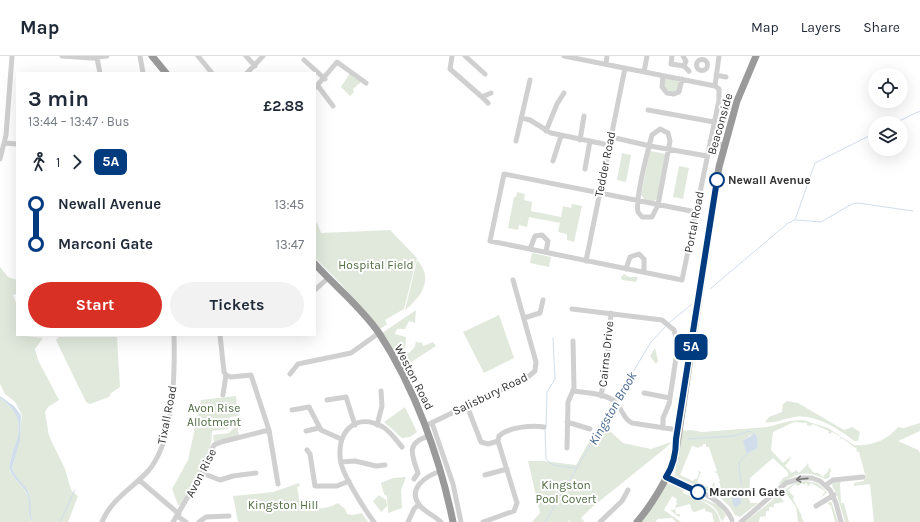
<!DOCTYPE html>
<meta charset="utf-8">
<style>
:root{--surface:#fff;--page:#f2f2f3;--text:#1f2937;--muted:#747a83;--line:#e0e1e3;--accent:#d93025}
body{margin:0;font-family:Karla,sans-serif;background:var(--page);color:var(--text);height:100vh;display:flex;flex-direction:column;font-size:15px;white-space:nowrap}
*{box-sizing:border-box;margin:0}
p{font-size:13px;color:var(--muted)}
.icon{flex:none;width:22px;height:22px;fill:none;stroke:currentColor;stroke-width:2;stroke-linecap:round;stroke-linejoin:round}
.map{position:relative;flex:1;overflow:hidden}
.panel{position:absolute;left:16px;top:16px;width:300px;height:264px;display:flex;flex-direction:column;background:var(--surface);border-radius:0px;box-shadow:0 4px 16px #0002}
.panel>*{flex:none}
.badge{padding:0 8px;border-radius:6px;font-size:14px;line-height:26px}
.tools{position:absolute;left:868px;top:12px;display:grid;gap:8px}
.tools a{display:grid;place-items:center;width:40px;height:40px;border-radius:50%;background:var(--surface);box-shadow:0 4px 16px #0002;font-size:20px}
.map>.badge{position:absolute;translate:-50% -50%;box-shadow:0 0 0 2px #fff}
.legs{display:flex;align-items:center;gap:6px;height:44px;padding:0 12px;font-size:13px}
.legs p{margin-inline-start:auto}
.headline{display:flex;align-items:center;justify-content:space-between;height:68px;padding:0 12px}
h1{font-size:22px;font-weight:700;line-height:30px}
.primary-button{display:flex;gap:8px;margin-top:auto;padding:8px 12px}
.primary-button a{flex:1;height:46px;border-radius:24px;background:var(--accent);color:#fff;font-size:16px;font-weight:700;line-height:46px;text-align:center}
.primary-button a+a{background:var(--page);color:var(--text)}
ul{padding:0 12px;list-style:none}
li{display:flex;align-items:center;gap:14px;height:40px;font-size:15px}
li i{display:grid;place-items:center;width:6px;height:100%;margin:0 5px;background:currentColor}
li i::after{content:'';width:10px;height:10px;margin:-5px;border:3px solid;border-radius:50%;background:var(--surface)}
li p{margin-inline-start:auto}
li:first-child i{background:linear-gradient(#0000 50%,currentColor 0)}
li:last-child i{background:linear-gradient(currentColor 50%,#0000 0)}
header{display:flex;align-items:center;gap:24px;box-sizing:border-box;height:56px;padding:0 20px;background:var(--surface);border-bottom:1px solid var(--line)}
header strong{font-size:19px}
nav{display:flex;gap:22px;margin-inline-start:auto;font-size:14px}
.map>svg:first-child{display:block}
.green{fill:#e1e9dd;fill-rule:evenodd}
.water{fill:#d1ddeb}
.lines{fill:none;stroke-linecap:round;stroke-linejoin:round}
.stream{stroke:#d1ddeb;stroke-width:1}
.minor{stroke:#d0d0d0;stroke-width:5}
.highway{stroke:#9a9a9a;stroke-width:7}
.oneway{stroke:#7a7a7a}
.line-1-casing{stroke:#fff;stroke-width:9}
.line-1{stroke:#003b80;stroke-width:6}
.stop-1-dot{fill:#fff;stroke:#003b80;stroke-width:2}
.labels{text-anchor:middle;stroke-width:4;stroke-linejoin:round;paint-order:stroke}
.street-label{font-size:12px;fill:#333;stroke:#fff}
.stop-label{font-size:12px;font-weight:bold;fill:#333;stroke:#fff;text-anchor:start}
.park-label{font-size:12px;fill:#506c43;stroke:#fff}
.water-label{font-size:13px;font-style:italic;fill:#46688f;stroke:#fff}
</style>
<header>
<strong>Map</strong>
<nav><a>Map</a><a>Layers</a><a>Share</a></nav>
</header>
<div class="map">
<svg width="920" height="466" viewBox="0 0 920 466">
<rect width="100%" height="100%" fill="#fff"/>
<path class="green" d="M350 17 361 26 353 33 354 36 350 40 341 31Z
M667 22 680 26 679 34 675 36 664 33V23Z
M650 95 666 98 657 143 653 146 645 144 641 139Z
M622 97 631 99 626 126 617 124Z
M679 110 689 112 683 143 673 141Z
M517 136 525 138 524 144 532 146 531 155 561 161 563 150 571 152 572 148 582 150 574 186 567 184V178L558 176 560 167 529 161 527 171 519 169 518 174 508 172 514 141H516Z
M317 166 321 177 390 174 417 202 404 253 385 264 387 268 380 273 340 227 315 202V170Z
M532 197 551 201 549 211 530 207Z
M417 204C434 222 422 241 405 254Z
M0 211 8 221 17 224V238L13 239 17 249V279L43 282 35 293 38 304 59 344 48 351 45 356 49 380 65 413 71 434 78 440 68 466H33L30 457 29 436 17 423 12 412 19 385 22 359 15 346 5 338 0 328Z
M624 218 629 221H638L636 226 622 224 621 221Z
M416 254 415 267 409 265 405 273H397L395 278 406 281 405 295 409 297 414 292 416 286 422 287 423 290 433 286 436 290 402 312 382 277Z
M499 259 514 302 484 317 463 276Z
M59 281H117L120 331 111 337 109 341 90 348 86 346 56 284Z
M655 292 658 305 656 308 650 300Z
M236 340 238 360 230 361 228 373 212 375C212 402 195 426 183 449H178L172 433 188 404 201 344Z
M0 342C19 357 23 367 15 390 13 397 9 403 10 411 11 424 23 427 27 439 31 447 28 457 31 466H0Z
M787 345 798 347 844 374 852 371 860 376 858 385H854C839 373 815 358 795 361 785 362 775 368 765 366L769 361 782 356 783 348Z
M405 351 417 376 410 381 402 382 384 366Z
M803 364 828 372 854 389C870 391 888 384 898 371L904 372 920 367V375L898 385 918 394 920 397V466H874L870 428 854 430V427L864 425V423L866 422 859 396 856 395 857 393 842 382 839 384 841 381 832 376 830 378 828 377 829 375 813 368 811 370 807 369V367L794 366 773 376 771 394 783 407 790 401 791 402 785 410 792 417 796 414 799 417 807 409V407L809 409 808 410 814 417H818L823 421 829 414 828 412 831 413 829 422 825 423C802 413 798 418 778 429L783 422 788 420V416L773 402 750 422 749 443 751 447H758L740 461 735 459 730 451 719 440 721 436 720 427 718 426 720 425 717 417 714 416 717 415 709 391H706V388H703L702 391 700 390 699 392 692 390 680 419 693 425 694 423H697L699 417 698 415 701 416 697 426 711 432 714 425 715 432 709 436 675 420C674 416 681 384 681 375L691 374 702 376 767 371 790 365ZM751 379 757 387 758 392 747 398 745 383Z
M600 366 623 387 651 393 671 386 668 390 591 452 581 462 585 466H571L569 464 568 466H532L540 457 528 405H544L576 409Z
M237 368 239 380 214 387 213 379 229 377Z
M406 421 401 434 402 452 388 457 387 440 384 438 381 427 393 422Z
M805 425 817 427 827 436 821 442 825 435 811 427 807 432 808 430 806 427 804 429 802 427 798 430 795 428 788 434 794 441 793 443 802 460H801L804 466H798L796 451 785 436 780 440 784 446 774 448V451H769V455H766V460L760 461 759 466H745L790 430 797 426Z
M833 426H841L840 428 841 447H844L849 466H845L837 439 832 430Z
M299 427 300 430 297 431 300 448C312 454 327 454 338 447L345 453 347 458 352 459 362 457 368 466H238L233 440 273 436Z
M667 428H671L684 434 683 437C696 443 719 449 720 466H714L712 457 705 455V452L695 456 692 455 690 448 675 452 676 458H680V460L679 461 670 454H674L677 447 676 446 677 443 672 440 664 454 681 466H676L672 462 658 463 655 466H639Z
M379 439 386 444 387 450 381 456 373 445Z
M701 442 718 449 726 459 722 466C717 453 715 450 701 444Z
M831 446 832 447 838 466H835L831 450 827 447Z"/>
<path class="water" d="M0 340 14 350 21 359 20 384 12 412C16 424 27 430 29 438 32 447 29 457 33 466L31 465C28 457 30 446 27 438 23 428 13 425 10 413 9 406 12 399 14 392 23 369 20 357 0 342Z
M755 378 757 381 758 392 747 398 743 386 745 383Z
M738 437 741 438V447L736 451C732 449 731 442 733 438L735 440Z"/>
<g class="lines">
<path class="stream" d="M895 67 920 55
M796 164 821 166 852 148 858 147 913 155
M710 233 788 167 795 164 815 107 875 77
M669 267 692 248
M616 344 651 286 667 269
M546 370 547 336 555 323 553 282
M545 373 546 403 553 409 576 412
M688 383 734 380 749 375 755 378
M741 428 739 406 747 398
M60 466 75 434
M545 466 614 349"/>
<path class="minor" d="M62 0 91 2 107 0
M140 0 143 17
M198 0 212 17
M246 0 255 10
M452 0 450 13 482 41 491 37
M465 0 485 18
M564 0 715 30 719 33V44L682 224 490 185 504 118 696 156
M672 0 671 8 684 10 689 15
M683 0 686 5 684 10
M97 2 100 17
M696.5 9a5.5 5.5 0 1 1 11 0a5.5 5.5 0 1 1-11 0Z
M304 4 325 23
M606 8 607 0
M644 16 647 0
M247 17 263 0
M716 19 726 21
M663 20 662 31 667 37 674 38 679 36 682 23
M318 30 333 50
M715 30 719 0
M315 32 337 6 366 27
M482 41 488 47
M648 54 714 66
M521 62 530 64 551 77 609 89
M660 73 668 77 670 85 658 149 652 161H642C641 159 639 158 638 156 635 144 648 94 652 79Z
M546 75 557 48 564 37
M611 81 650 90 707 100
M580 84 584 60
M516 85 530 24
M710 85 724 89
M5 87 17 88
M0 103 6 79 12 0
M553 105 561 80
M585 113 590 85
M530 193 535 180 542 179 548 185 546 196
M586 205 625 12
M626 213 630 201 639 198 644 203V216
M315 234 328 222
M572 253 662 264 674 274 678 289 669 348 663 362V372
M524 262 540 257 543 244
M220 279 224 316 226 319 223 339
M290 318 298 308 351 297 379 277
M226 319 231 321 251 319 269 374 278 428
M573 335C586 337 607 337 616 347 623 354 623 363 632 367L678 374
M644 337 670 342
M601 340 607 305 611 257
M327 344 346 341 355 369
M467 350 481 386 488 388 498 385 517 447 514 455 483 466
M292 354 309 351 321 374 341 383
M567 366 590 373
M432 367 453 428 461 466
M377 369 382 350 381 335
M425 370 529 320 535 315 536 306 513 224
M306 375 319 372
M498 385 499 380C508 371 532 369 544 371
M567 392 568 346 574 332 573 285
M307 394 310 398 315 430H337L349 425
M341 406 355 405 376 410 385 409
M441 415C426 420 405 433 421 451 427 457 435 460 441 466
M202 417 220 424 233 420 256 417
M485 419 507 413
M666 421C688 431 722 440 732 464
M414 423 418 417C412 399 405 387 429 380
M139 424 179 458
M826 429 833 424 863 421
M816 450 834 439
M177 460 186 466
M102 466C111 443 133 432 149 414 174 384 175 317 174 279
M173 466 202 417 214 389 221 386 269 374
M199 466 206 461 229 460
M374 466C365 454 344 421 341 407 335 378 354 355 383 371 391 376 396 384 402 391
M408 466 414 453 419 448
M600 466 622 445 628 434
M741 466 786 427 802 422H812L820 425 830 434 836 447 841 466"/>
<path class="highway" d="M152 0 166 17
M315 208C336 231 361 251 379 277 415 332 440 402 453 466
M637 466C651 450 668 422 675 402L719 111 737 45 756 0"/>
</g>
<defs><path id="oneway-shaft" d="M-6 0H5M1.5-3L5.5 0L1.5 3" fill="none" stroke-width="1.6" stroke-linecap="round" stroke-linejoin="round"/></defs>
<use class="oneway" href="#oneway-shaft" transform="translate(802 423) rotate(174)"/>
<g class="lines">
<g class="line-1-casing">
<path id="line-1" d="M698 436 666 421C674 409 676 397 676 383L717 124"/>
</g>
<use href="#line-1" class="line-1"/>
</g>
<g class="stop-1-dot">
<circle cx="717" cy="124" r="7"/>
<circle cx="698" cy="436" r="7"/>
</g>
<g class="labels">
<g class="street-label">
<text transform="translate(720 68) rotate(-74)" y="4">Beaconside</text>
<text transform="translate(605 108) rotate(-79)" y="4">Tedder Road</text>
<text transform="translate(694 166) rotate(-79)" y="4">Portal Road</text>
<text transform="translate(606 298) rotate(-84)" y="4">Cairns Drive</text>
<text transform="translate(414 321) rotate(63)" y="4">Weston Road</text>
<text transform="translate(490 338) rotate(-26)" y="4">Salisbury Road</text>
<text transform="translate(167 359) rotate(-79)" y="4">Tixall Road</text>
<text transform="translate(201 417) rotate(-63)" y="4">Avon Rise</text>
</g>
<g class="stop-label">
<text x="728" y="128">Newall Avenue</text>
<text x="709" y="440">Marconi Gate</text>
</g>
<g class="park-label">
<text x="376" y="213">Hospital Field</text>
<text x="214" y="356">Avon Rise<tspan x="214" dy="14">Allotment</tspan></text>
<text x="566" y="433">Kingston<tspan x="566" dy="14">Pool Covert</tspan></text>
<text x="283" y="453">Kingston Hill</text>
</g>
<g class="water-label">
<text transform="translate(612 352) rotate(-60)" y="5">Kingston Brook</text>
</g>
</g>
</svg>
<div class="tools">
<a><svg class="icon" aria-label="locate" viewBox="0 0 24 24"><circle cx="12" cy="12" r="6"/><path d="M12 2v4M12 18v4M2 12h4M18 12h4"/></svg></a>
<a><svg class="icon" aria-label="layers" viewBox="0 0 24 24"><path d="M12 4l9 5-9 5-9-5zM3 14l9 5 9-5"/></svg></a>
</div>
<b class="badge" style="left:691px;top:291px;background:#003b80;color:#fff">5A</b>
<section class="panel">
<div class="headline"><div><h1>3 min</h1><p>13:44 – 13:47 · Bus</p></div><b>£2.88</b></div>
<div class="legs"><svg class="icon" aria-label="walk" viewBox="0 0 24 24"><circle cx="13" cy="4" r="2"/><path d="M13 8l-2 6 4 7M11 14l-3 7M7 12l3-4h3l4 4"/></svg>1<svg class="icon" aria-label="forward" viewBox="0 0 24 24"><path d="M9 5l7 7-7 7"/></svg><b class="badge" style="background:#003b80;color:#fff">5A</b></div>
<ul>
<li><i style="color:#003b80"></i><b>Newall Avenue</b><p>13:45</p></li>
<li><i style="color:#003b80"></i><b>Marconi Gate</b><p>13:47</p></li>
</ul>
<div class="primary-button"><a>Start</a><a>Tickets</a></div>
</section>
</div>
